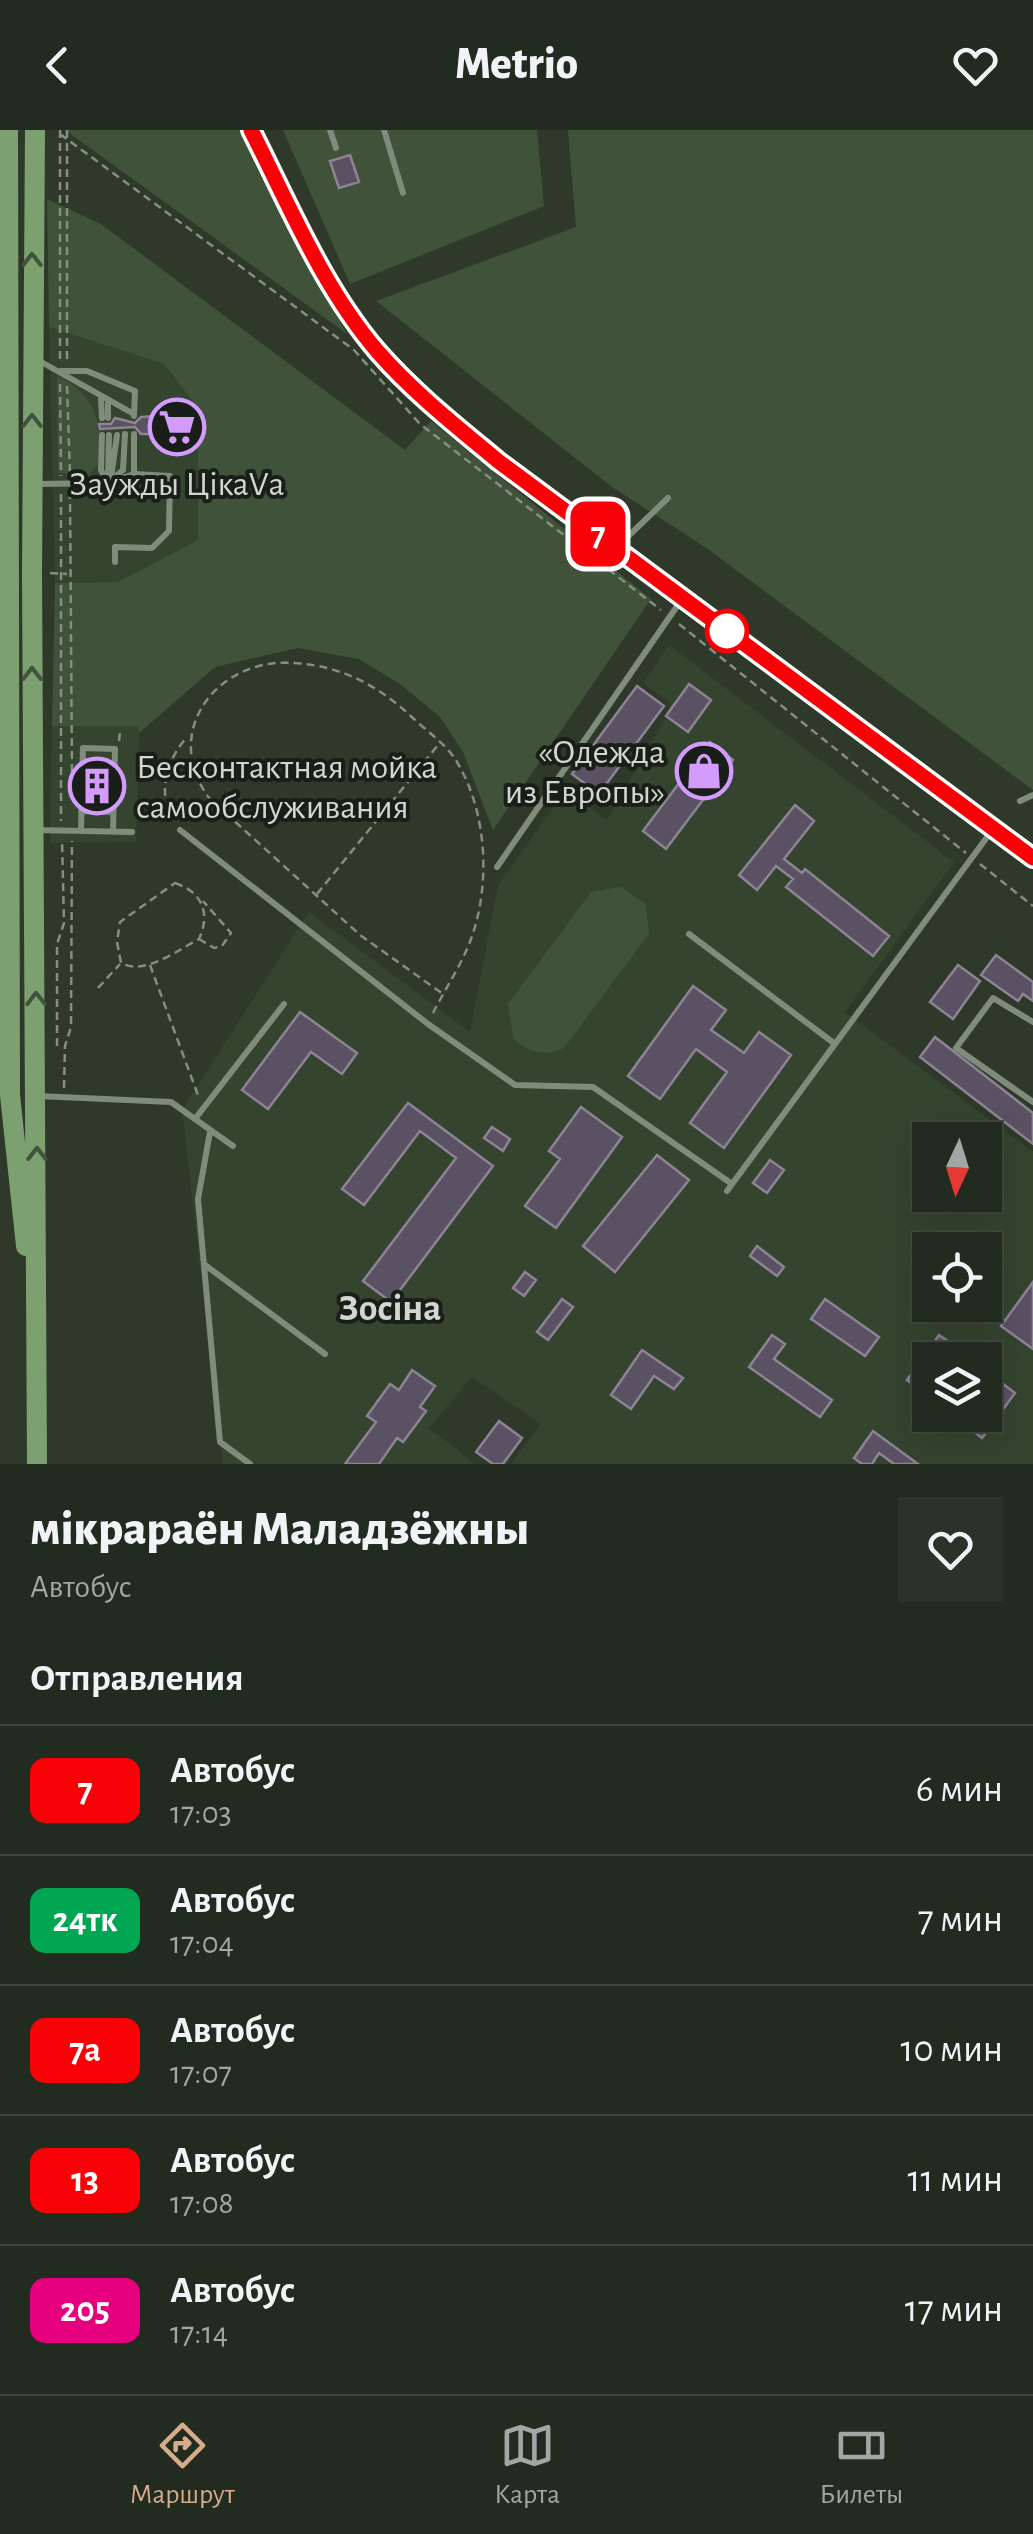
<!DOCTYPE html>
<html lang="ru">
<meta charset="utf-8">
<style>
:root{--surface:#222b20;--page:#2a3329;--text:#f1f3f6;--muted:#a2a7a5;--line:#3f473e;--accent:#d6ab8b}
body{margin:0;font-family:"Alegreya Sans",sans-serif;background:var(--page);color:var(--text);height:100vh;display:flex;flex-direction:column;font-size:38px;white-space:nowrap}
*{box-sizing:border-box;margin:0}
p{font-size:32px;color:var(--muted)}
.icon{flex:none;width:55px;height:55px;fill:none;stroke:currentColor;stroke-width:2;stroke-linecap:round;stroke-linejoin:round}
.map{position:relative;height:1334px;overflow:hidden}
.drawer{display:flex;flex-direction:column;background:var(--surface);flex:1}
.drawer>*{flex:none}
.badge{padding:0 20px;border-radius:15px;font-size:35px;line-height:65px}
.needle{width:65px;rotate:184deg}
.fabs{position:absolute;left:912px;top:992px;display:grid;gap:20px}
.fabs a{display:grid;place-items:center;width:90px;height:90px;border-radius:0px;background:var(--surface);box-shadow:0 10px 40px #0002,0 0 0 2px var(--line);font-size:50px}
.map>.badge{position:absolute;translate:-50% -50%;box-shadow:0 0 0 5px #fff}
h2{padding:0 30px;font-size:38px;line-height:90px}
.round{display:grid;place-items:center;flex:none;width:105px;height:105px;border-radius:0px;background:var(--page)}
.headline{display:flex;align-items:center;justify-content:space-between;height:170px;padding:0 30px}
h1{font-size:48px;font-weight:800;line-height:75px}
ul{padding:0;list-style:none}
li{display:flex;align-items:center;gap:30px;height:130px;padding:0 30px;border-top:2px solid var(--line)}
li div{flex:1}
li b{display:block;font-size:38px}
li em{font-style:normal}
li .badge{min-width:110px;font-weight:700;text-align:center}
header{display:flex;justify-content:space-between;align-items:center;height:130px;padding:0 30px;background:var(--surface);font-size:45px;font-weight:800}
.dock{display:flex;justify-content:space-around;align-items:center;height:140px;border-top:2px solid var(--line);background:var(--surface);font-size:28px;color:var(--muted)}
.dock a{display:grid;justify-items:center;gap:5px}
.dock .current{color:var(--accent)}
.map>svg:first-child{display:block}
.built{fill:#34442f;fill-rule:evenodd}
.green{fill:#40523a}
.building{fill:#5a5162;stroke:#8d8395;stroke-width:2.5}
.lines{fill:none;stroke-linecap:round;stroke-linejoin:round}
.path{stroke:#858e82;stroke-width:2.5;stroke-dasharray:8 5;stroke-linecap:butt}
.service{stroke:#7f8c7b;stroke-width:6}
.secondary{stroke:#7e9476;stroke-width:15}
.trunk{stroke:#7ca06f;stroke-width:20}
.oneway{stroke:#41533b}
.line-casing{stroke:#fff;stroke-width:22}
.line{stroke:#f80207;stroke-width:15}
.stop-dot{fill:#fff;stroke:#f80207;stroke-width:5}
.labels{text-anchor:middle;stroke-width:8;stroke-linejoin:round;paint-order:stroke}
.poi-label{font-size:35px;fill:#d0d7ce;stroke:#191f18}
.neighbourhood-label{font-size:38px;font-weight:bold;fill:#d0d7ce;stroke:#191f18}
</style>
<header><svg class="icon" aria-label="back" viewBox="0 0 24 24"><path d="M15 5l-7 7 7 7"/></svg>Metrio<svg class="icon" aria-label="heart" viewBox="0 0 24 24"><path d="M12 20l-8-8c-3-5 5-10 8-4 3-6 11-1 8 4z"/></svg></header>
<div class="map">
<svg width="1033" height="1334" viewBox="0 0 1033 1334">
<rect width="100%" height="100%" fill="#2e392a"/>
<path class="built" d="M49 197 164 234 199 278V410L118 452 55 453Z
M669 515 954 732 845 882 1033 1022V1334H511L541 1294 472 1247 429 1298 475 1334H223L182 980 309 782 470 902 498 755 566 660 607 690 670 580 671 573 643 553ZM930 1010H985V1065H930ZM930 1120H985V1175H930ZM930 1230H985V1285H930Z
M52 596H140L136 712 50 713Z"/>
<path class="green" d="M65 0H242L347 204Z
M283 0H537L544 76 350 154Z
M568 0H1033V660L705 417 612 357 376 171 576 97Z
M47 69 101 94 405 320 431 291 651 469 493 700 463 622 440 587 400 554 359 529 298 518 215 537 139 603V596H52L55 453 118 452 198 410V278L164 234 49 197Z
M57 246C99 267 101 292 98 335L90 344 58 343Z
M621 757 646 774 649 804 564 918C545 927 528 923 513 908L508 874 591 762Z"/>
<path class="building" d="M350 25 359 52 339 58 330 31Z
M165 277 185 297 168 313 158 304H141L135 297 100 299 99 294H111L115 288 135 293 141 287 157 286Z
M689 554 711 570 688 602 666 586Z
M637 556 664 576 599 664 572 644Z
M710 612 733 630 666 719 643 701Z
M91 635H103V648H107L103 675 91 674Z
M795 675 814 691 784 729 802 743 805 739 889 806 873 826 786 757 793 749 776 736 757 760 739 745Z
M996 825 1033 852V871L1023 864 1018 871 981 845Z
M958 835 980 851 953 889 930 872Z
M693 856 726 880 711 900 744 923 759 902 791 925 724 1018 690 993 727 942 696 919 660 969 628 946Z
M300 882 357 923 342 944 311 922 268 979 242 960Z
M935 907 1033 983V1014L920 927Z
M408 973 493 1036 391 1172 363 1151 456 1028 420 1001 364 1075 342 1059Z
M581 977 622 1007 556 1098 525 1076 560 1029 549 1021Z
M492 997 510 1009 503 1021 484 1008Z
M657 1025 689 1050 615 1142 583 1116Z
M770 1030 784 1040 767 1063 753 1053Z
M757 1116 784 1137 777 1146 750 1126Z
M525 1142 536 1150 524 1166 513 1158Z
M1033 1152V1219L1001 1196Z
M562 1169 573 1177 548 1210 537 1202Z
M825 1169 879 1207 865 1226 811 1189Z
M772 1205 785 1214 774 1229 832 1270 820 1287 749 1237Z
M939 1205 975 1230H930V1266L907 1250Z
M642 1220 683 1248 674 1259 654 1246 631 1279 611 1265Z
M412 1240 435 1256 420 1277 426 1281 403 1312 397 1308 379 1334H345L376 1292 367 1286 390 1254 399 1260Z
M994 1247 1015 1263 982 1308 961 1292 966 1285H985V1259Z
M499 1291 522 1308 503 1334H493L476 1322Z
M873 1301 918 1334H894L879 1323 872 1334H862L854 1328Z"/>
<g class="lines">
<path class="path" d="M60 0V231
M67 0V233
M60 4 354 220 420 294 661 480
M60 254 61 346
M67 256 70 343
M70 361 72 643
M61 364V691
M50 443 67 444
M679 494 966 723
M119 611 120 602
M172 691C158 661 166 631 187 607
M980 734 1033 776
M175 753C202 762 211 783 199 809 178 820 144 846 121 833L117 812 120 792Z
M317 764 438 615
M199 809 214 818 222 816 231 803 203 771
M150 835 199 968
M98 858 120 834
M433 883C445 859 462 834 471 809 491 754 487 682 457 632 448 616 428 602 414 589 379 556 343 536 294 533 218 527 160 601 209 668L360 805 443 864
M57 916V814L64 793 62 709
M64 958 65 916 71 897 72 711"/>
<path class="service" d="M330 0 336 18
M384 0 403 63
M36 229 134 284
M61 241H87L135 261 134 286
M101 269 102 288
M108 288V273
M102 305 101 340 108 353
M111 348 117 305
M113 349 123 340 125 304
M108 352 109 305
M38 354 108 353 134 344V304
M617 417 668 368
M115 432V417L152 418 169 401 170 346 134 344
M1020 671 1033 665
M81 681 113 682
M35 700 132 702
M180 700 428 894 515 955 593 957 732 1054
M81 701 83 618 115 619 113 702
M497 737 682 469
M689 804 835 914
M1033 892 993 868 956 918 1033 972
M38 966 171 972 233 1016
M195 989 284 874
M210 1002 198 1069 220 1312 250 1334
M727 1061 993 699
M205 1135 325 1224"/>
<path class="secondary" d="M251 0C298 93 342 186 415 262 440 287 471 309 499 331L1033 728"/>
<path class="trunk" d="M8 0 10 965 26 1116
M35 0 32 443 37 1334"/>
</g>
<defs><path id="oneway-chevron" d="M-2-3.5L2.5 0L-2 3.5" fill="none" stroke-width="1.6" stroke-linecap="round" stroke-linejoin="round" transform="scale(2.5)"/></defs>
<g class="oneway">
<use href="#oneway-chevron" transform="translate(32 130) rotate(-90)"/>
<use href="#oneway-chevron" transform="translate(32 291) rotate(-90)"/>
<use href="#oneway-chevron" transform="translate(32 544) rotate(-90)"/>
<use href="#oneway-chevron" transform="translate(36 869) rotate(-91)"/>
<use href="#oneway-chevron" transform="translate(37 1024) rotate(-90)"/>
</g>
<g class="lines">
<g class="line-casing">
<path id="line" d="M251 0C289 75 323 158 378 222 414 263 456 296 498 331L1033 728"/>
</g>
<use href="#line" class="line"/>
</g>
<defs>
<g id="supermarket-ring" transform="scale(2.875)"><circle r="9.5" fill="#191f18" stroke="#d39cfc" stroke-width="1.5"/><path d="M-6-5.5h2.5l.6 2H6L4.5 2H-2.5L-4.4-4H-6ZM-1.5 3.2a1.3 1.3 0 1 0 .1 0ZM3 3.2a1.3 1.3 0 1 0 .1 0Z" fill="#d39cfc"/></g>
<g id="shop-ring" transform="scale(2.875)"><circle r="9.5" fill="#191f18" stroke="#d39cfc" stroke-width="1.5"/><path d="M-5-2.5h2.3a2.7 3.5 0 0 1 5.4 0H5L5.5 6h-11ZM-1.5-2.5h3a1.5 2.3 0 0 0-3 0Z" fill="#d39cfc"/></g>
<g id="building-ring" transform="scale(2.875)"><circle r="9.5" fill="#191f18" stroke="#d39cfc" stroke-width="1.5"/><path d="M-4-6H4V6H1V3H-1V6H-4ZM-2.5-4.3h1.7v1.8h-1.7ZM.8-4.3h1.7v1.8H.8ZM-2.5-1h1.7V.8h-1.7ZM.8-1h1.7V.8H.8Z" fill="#d39cfc"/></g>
</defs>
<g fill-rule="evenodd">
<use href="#supermarket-ring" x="177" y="297"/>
<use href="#shop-ring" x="704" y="641"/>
<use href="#building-ring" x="97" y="656"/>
</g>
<circle class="stop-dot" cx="727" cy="501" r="20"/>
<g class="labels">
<g class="poi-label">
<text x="177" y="365">Заужды ЦікаVа</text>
<text x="665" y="633" text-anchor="end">«Одежда<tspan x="665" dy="40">из Европы»</tspan></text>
<text x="136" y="648" text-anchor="start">Бесконтактная мойка<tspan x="136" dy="40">самообслуживания</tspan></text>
</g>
<g class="neighbourhood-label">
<text x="390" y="1190">Зосіна</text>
</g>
</g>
</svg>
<div class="fabs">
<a><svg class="needle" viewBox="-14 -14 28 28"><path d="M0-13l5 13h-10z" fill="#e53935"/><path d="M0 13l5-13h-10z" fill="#a2a7a5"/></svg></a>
<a><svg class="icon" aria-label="locate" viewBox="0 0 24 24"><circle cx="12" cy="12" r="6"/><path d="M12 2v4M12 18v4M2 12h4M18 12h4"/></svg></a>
<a><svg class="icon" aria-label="layers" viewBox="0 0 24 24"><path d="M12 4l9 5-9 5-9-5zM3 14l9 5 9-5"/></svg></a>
</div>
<b class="badge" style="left:598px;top:404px;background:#f80207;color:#fff">7</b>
</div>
<section class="drawer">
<div class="headline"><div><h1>мікрараён Маладзёжны</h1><p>Автобус</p></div><a class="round"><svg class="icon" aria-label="heart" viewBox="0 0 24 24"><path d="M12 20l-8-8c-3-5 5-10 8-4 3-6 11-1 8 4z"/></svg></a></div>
<h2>Отправления</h2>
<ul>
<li><span class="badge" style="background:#f80207;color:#fff">7</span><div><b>Автобус</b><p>17:03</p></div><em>6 мин</em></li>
<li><span class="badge" style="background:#00a651;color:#fff">24тк</span><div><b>Автобус</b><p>17:04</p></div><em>7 мин</em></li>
<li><span class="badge" style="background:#f80207;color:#fff">7а</span><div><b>Автобус</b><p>17:07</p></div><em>10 мин</em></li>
<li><span class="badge" style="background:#f80207;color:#fff">13</span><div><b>Автобус</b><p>17:08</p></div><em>11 мин</em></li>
<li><span class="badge" style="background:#e6007e;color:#fff">205</span><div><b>Автобус</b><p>17:14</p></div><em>17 мин</em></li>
</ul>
</section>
<nav class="dock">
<a class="current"><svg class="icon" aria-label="directions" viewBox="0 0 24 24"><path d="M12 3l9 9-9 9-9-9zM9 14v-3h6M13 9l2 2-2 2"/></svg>Маршрут</a>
<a><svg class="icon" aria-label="map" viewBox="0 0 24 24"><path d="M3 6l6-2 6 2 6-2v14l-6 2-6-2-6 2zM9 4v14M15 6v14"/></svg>Карта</a>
<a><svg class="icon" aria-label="tickets" viewBox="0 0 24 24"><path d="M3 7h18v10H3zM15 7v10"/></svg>Билеты</a>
</nav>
